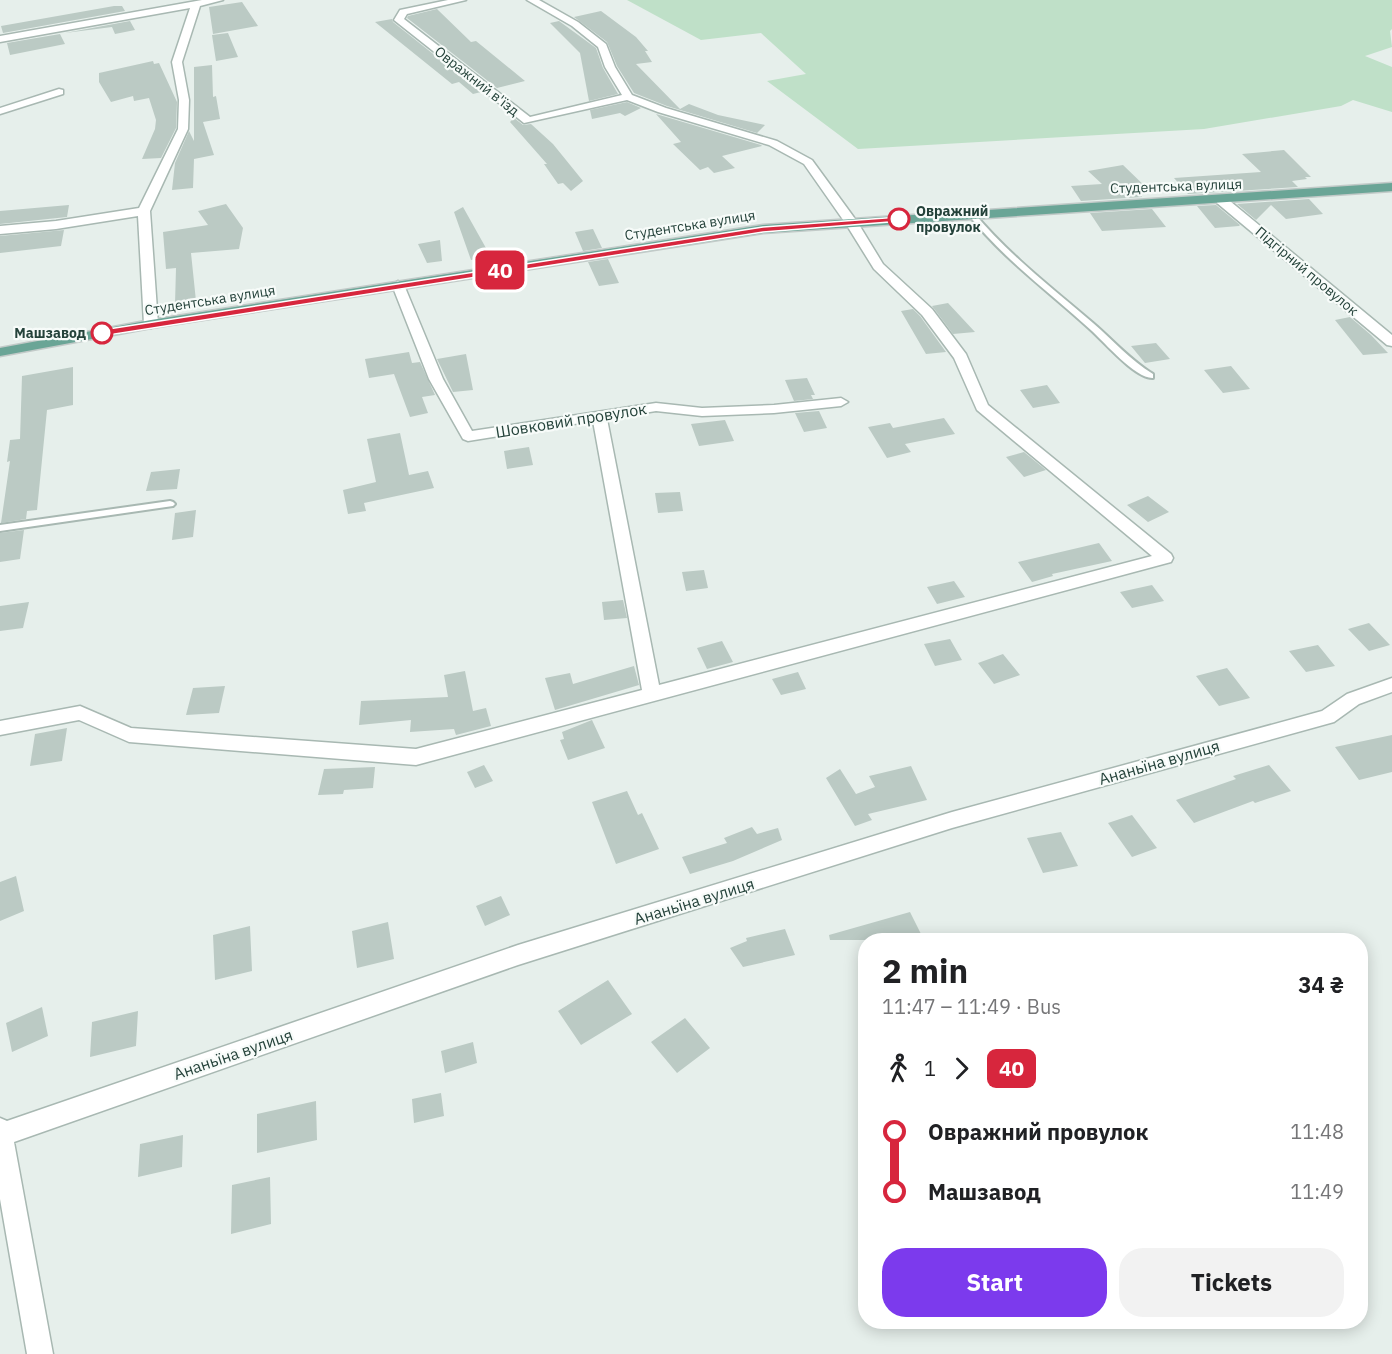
<!DOCTYPE html>
<meta charset="utf-8">
<style>
:root{--surface:#fff;--page:#f2f2f2;--text:#202124;--muted:#757577;--accent:#7c3aed}
body{margin:0;font-family:"IBM Plex Sans",sans-serif;background:var(--page);color:var(--text);height:100vh;display:flex;flex-direction:column;font-size:22px;white-space:nowrap}
*{box-sizing:border-box;margin:0}
p{font-size:20px;color:var(--muted)}
.icon{flex:none;width:33px;height:33px;fill:none;stroke:currentColor;stroke-width:2;stroke-linecap:round;stroke-linejoin:round}
.map{position:relative;flex:1;overflow:hidden}
.side{position:absolute;left:858px;top:933px;width:510px;height:396px;display:flex;flex-direction:column;background:var(--surface);border-radius:24px;box-shadow:0 3px 15px #0003}
.side>*{flex:none}
.badge{padding:0 12px;border-radius:9px;font-size:21px;line-height:39px}
.map>.badge{position:absolute;translate:-50% -50%;box-shadow:0 0 0 3px #fff}
.legs{display:flex;align-items:center;gap:9px;height:66px;padding:0 24px;font-size:20px}
.legs p{margin-inline-start:auto}
.headline{display:flex;align-items:center;justify-content:space-between;height:102px;padding:0 24px}
h1{font-size:33px;font-weight:700;line-height:45px}
.cta{display:flex;gap:12px;margin-top:auto;padding:12px 24px}
.cta a{flex:1;height:69px;border-radius:24px;background:var(--accent);color:#fff;font-size:24px;font-weight:700;line-height:69px;text-align:center}
.cta a+a{background:var(--page);color:var(--text)}
ul{padding:0 24px;list-style:none}
li{display:flex;align-items:center;gap:21px;height:60px;font-size:22px}
li i{display:grid;place-items:center;width:9px;height:100%;margin:0 8px;background:currentColor}
li i::after{content:'';width:15px;height:15px;margin:-8px;border:4px solid;border-radius:50%;background:var(--surface)}
li p{margin-inline-start:auto}
li:first-child i{background:linear-gradient(#0000 50%,currentColor 0)}
li:last-child i{background:linear-gradient(currentColor 50%,#0000 0)}
.map>svg:first-child{display:block}
.green{fill:#bfe0c8}
.building{fill:#bbcac4}
.lines{fill:none;stroke-linecap:round;stroke-linejoin:round}
.service-casing{stroke:#a8b8b2;stroke-width:4}
.minor-casing{stroke:#a8b8b2;stroke-width:3}
.primary-casing{stroke:#c2cac8;stroke-width:3}
.service{fill:#fff;fill-rule:evenodd}
.minor{fill:#fff;fill-rule:evenodd}
.primary{fill:#6aa596;fill-rule:evenodd}
.line-1{fill:#d7263d;stroke:#fff;stroke-width:1.5}
.stop-1-dot{fill:#fff;stroke:#d7263d;stroke-width:3}
.labels{text-anchor:middle;stroke-width:4.5;stroke-linejoin:round;paint-order:stroke}
.far-street-label{font-size:14px;fill:#24423a;stroke:#f7fbf9}
.far-stop-label{font-size:14px;font-weight:bold;fill:#24423a;stroke:#f7fbf9;text-anchor:start}
.street-label{font-size:16px;fill:#24423a;stroke:#f7fbf9}
</style>
<div class="map">
<svg width="1392" height="1354" viewBox="0 0 1392 1354">
<rect width="100%" height="100%" fill="#e6efeb"/>
<path class="green" d="M627 0H1392V29L1390 31 1392 47 1365 56 1392 67V112L1353 100 1341 106 1204 129 858 149 767 81 806 74 761 33 701 40Z"/>
<path class="building" d="M242 2 258 26 213 34 209 7Z
M114 6H122L125 11 3 33 1 26Z
M437 9 471 42 476 41 525 81 497 88 407 18 408 16Z
M601 11 636 37 648 51H645L652 62 636 64 680 109 689 104 718 115 765 125 757 133 667 106 634 93 617 66 607 42 574 17Z
M392 19 393 22 481 92 473 94 459 82 452 84 375 22Z
M130 21 135 30 115 34 112 27 65 33Z
M559 21 596 48 603 68 618 94 589 101 580 53 550 23Z
M228 33 238 57 216 61 212 35Z
M60 34 65 44 10 55 7 43Z
M153 61 154 64 159 63 177 102 176 128 161 158 142 159 155 129 156 120 149 98 134 101 133 96 111 102 99 82V73Z
M212 65 213 97 216 96 220 119 203 122 214 155 194 159 193 188 172 190 175 163 189 131 194 141V67Z
M627 102 641 108 625 116 620 113 592 119 590 110Z
M656 114 761 145 762 146 722 156 735 168 714 173 708 167 700 170 673 144 681 142Z
M514 118 523 125 531 124 553 144 583 181 571 191 563 183 558 184 544 164H547L510 122Z
M1284 150 1311 177H1305L1307 179 1292 181 1298 187 1188 194 1174 178 1261 172 1242 154Z
M1123 165 1151 192H1138L1142 197 1081 201 1071 186 1102 184 1088 171Z
M1309 199 1323 214 1286 219 1271 205 1256 220 1237 204Z
M226 204 243 228 239 249 191 253 196 301 175 304 176 268 166 269 163 232 208 225 198 211Z
M69 205 67 217 0 224V211Z
M1216 205 1240 225 1239 226 1215 228 1197 206Z
M463 207 491 257 471 260 454 212Z
M1152 209 1166 227 1102 231 1090 213Z
M593 229 602 248 583 251 575 232Z
M64 230 61 246 0 253V236Z
M440 240 442 261 427 263 418 244Z
M608 259 619 283 599 286 588 262Z
M948 303 975 332 953 334 932 306Z
M913 309 920 316 946 352 926 354 901 311Z
M1350 317 1371 335 1388 353 1363 355 1335 320Z
M1156 343 1170 359 1145 363 1131 346Z
M409 352 412 363 420 362 435 395 422 397 428 413 410 417 394 374 369 378 365 359Z
M466 354 473 390 453 392 437 359Z
M1231 366 1250 389 1223 393 1204 370Z
M73 367V405L47 410 37 510 27 511 26 519 1 523 10 461 7 462 10 440 20 439 22 376Z
M807 378 815 395H811L813 399 794 401 785 380Z
M1047 385 1060 403 1033 408 1020 390Z
M819 411 827 428 804 432 795 413Z
M944 418 955 434 905 444 911 452 887 458 868 427 890 423 893 428Z
M725 420 734 441 699 446 691 424Z
M400 433 409 475 428 471 434 488 364 503 366 511 348 514 343 490 376 482 367 439Z
M529 447 533 465 507 469 504 451Z
M1024 452 1046 470 1024 477 1006 457Z
M180 469 177 489 146 491 151 472Z
M680 492 683 511 658 513 655 493Z
M1148 496 1169 512 1148 522 1127 505Z
M196 510 193 537 172 540 175 513Z
M24 530 20 559 0 562V533Z
M1099 543 1112 561 1052 574 1053 576 1032 582 1018 562Z
M704 570 708 588 686 591 682 572Z
M954 581 965 597 937 604 927 587Z
M1152 585 1164 601 1132 608 1120 592Z
M623 600 627 618 604 620 602 602Z
M29 602 23 628 0 631V606Z
M1369 623 1390 645 1369 651 1348 629Z
M950 639 962 660 935 666 924 644Z
M722 641 733 662 707 669 697 648Z
M1318 645 1335 666 1306 672 1289 651Z
M1003 654 1020 675 994 684 978 663Z
M634 666 639 685 555 710 545 678 570 673 573 684Z
M1227 668 1250 698 1219 706 1196 676Z
M465 671 473 711 486 708 491 726 456 735 454 729 410 732 411 720 359 725 361 701 448 697 444 675Z
M798 672 806 689 781 695 772 679Z
M225 686 219 713 186 715 193 688Z
M592 720 605 748 568 760 560 740 564 739 562 732Z
M67 728 62 761 30 766 35 734Z
M1392 735V772L1359 780 1335 747Z
M484 765 493 781 475 788 467 772Z
M1269 765 1291 791 1255 803 1253 801 1194 823 1176 800 1236 779 1233 776Z
M911 766 927 800 868 814 872 820 855 826 826 778 840 769 856 794 875 787 869 776Z
M375 767 373 788 344 790 343 794 318 795 324 769Z
M627 791 638 815 642 813 659 849 616 864 592 802Z
M1132 815 1157 848 1132 857 1108 823Z
M752 827 757 834 778 828 782 840 733 861 690 874 682 857 727 843 724 838Z
M1061 832 1078 866 1043 873 1027 838Z
M16 876 24 911 0 921V882Z
M501 896 510 915 485 926 476 906Z
M910 912 924 940H830L829 935Z
M388 922 394 959 357 968 352 931Z
M250 926 252 971 215 980 213 935Z
M785 929 795 955 743 967 730 948 747 941 746 938Z
M608 980 632 1014 581 1045 558 1011Z
M42 1007 48 1036 12 1052 6 1023Z
M138 1011 136 1046 90 1057 92 1022Z
M685 1018 710 1048 677 1073 651 1042Z
M473 1042 477 1063 445 1073 441 1051Z
M441 1093 444 1116 414 1123 412 1099Z
M316 1101 317 1140 257 1153V1114Z
M183 1135 182 1167 138 1177 140 1144Z
M270 1177 271 1224 231 1234 232 1185Z"/>
<g class="lines">
<g class="service-casing">
<path id="service" d="M970 213H974C1009 255 1052 288 1093 323 1113 340 1130 360 1153 374V378C1136 379 1105 343 1092 331 1050 292 1004 260 968 214Z
M170 501 173 502 175 504 173 506 0 531V525Z"/>
</g>
<g class="minor-casing">
<path id="minor" d="M202 0H223L200 6 182 62 189 100 188 129 150 211 158 324 151 328 144 324 138 216 56 229 0 234V226L56 221 139 208 178 129 179 100 172 62 190 8 0 42V36Z
M448 0H466L407 14 404 19 530 117 622 95 605 67 598 47 572 26 527 0H539L578 22 606 44 615 67 632 95 666 108 777 141 812 160 858 223 883 264 932 309 966 354 988 405 1171 554 1173 558 1171 562 416 765 129 742 79 720 0 735V721L80 706 131 728 416 749 642 690 593 421 468 441 463 439 429 379 392 285 398 281 404 285 443 379 472 431 656 403 702 408 774 405 841 398 848 402 841 406 774 413 702 416 656 411 607 419 659 685 1152 556 977 410 954 358 922 315 874 269 846 224 804 164 769 145 658 112 627 100 524 123 394 20 400 10Z
M59 89 63 90V94L0 114V108Z
M1221 196 1225 197 1392 335V346L1387 345 1217 203V197Z
M1392 678V692L1359 704 1334 722 952 828 518 965 14 1142 53 1354H27L0 1199V1118L7 1121 518 945 952 812 1322 711 1347 694Z"/>
</g>
<g class="primary-casing">
<path id="primary" d="M1392 183V191L763 233 151 328 0 356V348L151 320 763 225Z"/>
</g>
<use href="#service" class="service"/>
<use href="#minor" class="minor"/>
<use href="#primary" class="primary"/>
</g>
<path class="line-1" d="M899 217 903 219 902 221 763 232 102 336 97 333 102 330 763 227Z"/>
<g class="stop-1-dot">
<circle cx="899" cy="219" r="10"/>
<circle cx="102" cy="333" r="10"/>
</g>
<g class="labels">
<g class="far-street-label">
<text transform="translate(477 81) rotate(38)" y="5">Овражний в'їзд</text>
<text transform="translate(1176 186) rotate(-2)" y="5">Студентська вулиця</text>
<text transform="translate(690 225) rotate(-9)" y="5">Студентська вулиця</text>
<text transform="translate(1307 271) rotate(40)" y="5">Підгірний провулок</text>
<text transform="translate(210 300) rotate(-9)" y="5">Студентська вулиця</text>
</g>
<g class="far-stop-label">
<text x="916" y="216">Овражний<tspan x="916" dy="16">провулок</tspan></text>
<text x="86" y="338" text-anchor="end">Машзавод</text>
</g>
<g class="street-label">
<text transform="translate(571 420) rotate(-9)" y="6">Шовковий провулок</text>
<text transform="translate(1159 762) rotate(-16)" y="6">Ананьїна вулиця</text>
<text transform="translate(694 901) rotate(-17)" y="6">Ананьїна вулиця</text>
<text transform="translate(233 1054) rotate(-19)" y="6">Ананьїна вулиця</text>
</g>
</g>
</svg>
<b class="badge" style="left:500px;top:270px;background:#d7263d;color:#fff">40</b>
<section class="side">
<div class="headline"><div><h1>2 min</h1><p>11:47 – 11:49 · Bus</p></div><b>34 ₴</b></div>
<div class="legs"><svg class="icon" aria-label="walk" viewBox="0 0 24 24"><circle cx="13" cy="4" r="2"/><path d="M13 8l-2 6 4 7M11 14l-3 7M7 12l3-4h3l4 4"/></svg>1<svg class="icon" aria-label="forward" viewBox="0 0 24 24"><path d="M9 5l7 7-7 7"/></svg><b class="badge" style="background:#d7263d;color:#fff">40</b></div>
<ul>
<li><i style="color:#d7263d"></i><b>Овражний провулок</b><p>11:48</p></li>
<li><i style="color:#d7263d"></i><b>Машзавод</b><p>11:49</p></li>
</ul>
<div class="cta"><a>Start</a><a>Tickets</a></div>
</section>
</div>
